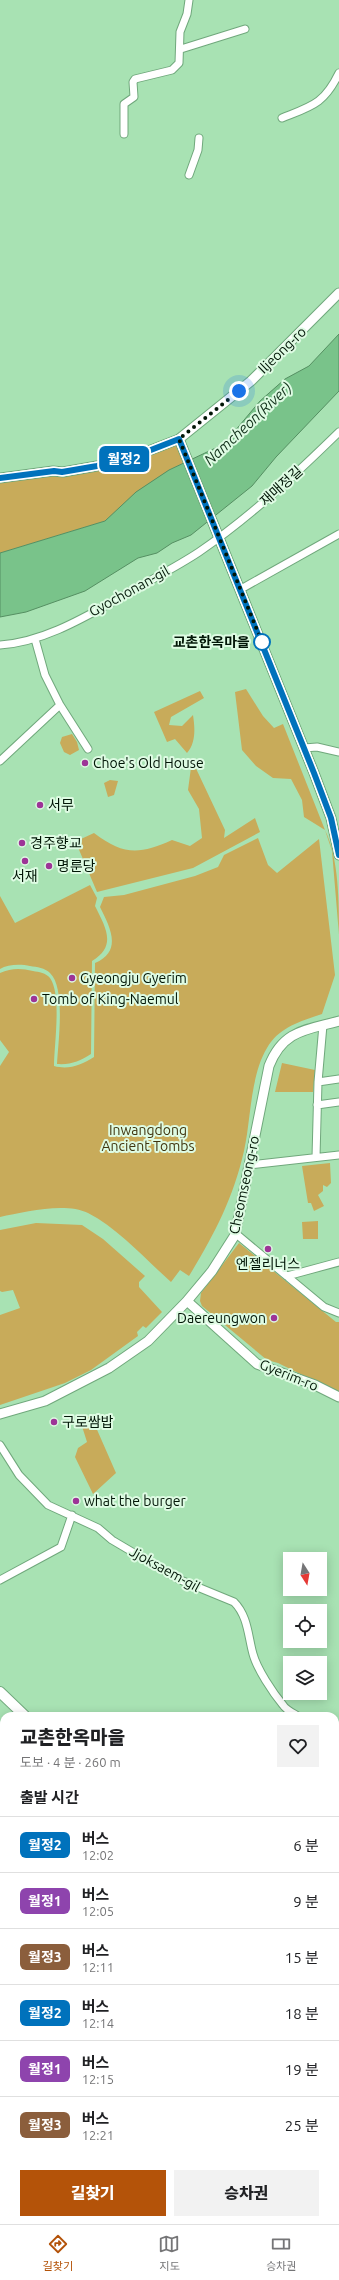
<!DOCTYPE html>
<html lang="ko">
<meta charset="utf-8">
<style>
:root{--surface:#fff;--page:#f2f2f2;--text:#202124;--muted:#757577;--line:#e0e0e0;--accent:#b45309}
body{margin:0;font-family:Ubuntu,"Noto Sans KR",sans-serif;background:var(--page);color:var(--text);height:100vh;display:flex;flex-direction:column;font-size:15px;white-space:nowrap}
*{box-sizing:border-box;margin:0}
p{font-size:13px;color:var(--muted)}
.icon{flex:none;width:22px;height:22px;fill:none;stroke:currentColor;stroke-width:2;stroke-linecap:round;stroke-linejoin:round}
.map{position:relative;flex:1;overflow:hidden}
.panel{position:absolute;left:0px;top:1712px;width:339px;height:512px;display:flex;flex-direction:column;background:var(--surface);border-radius:12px 12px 0 0;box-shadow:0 2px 10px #0003}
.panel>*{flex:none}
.badge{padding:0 8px;border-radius:6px;font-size:14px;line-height:26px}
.needle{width:26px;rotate:169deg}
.controls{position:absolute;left:283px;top:1552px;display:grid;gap:8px}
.controls a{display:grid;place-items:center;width:44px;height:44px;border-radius:0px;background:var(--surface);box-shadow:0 2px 10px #0003;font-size:20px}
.you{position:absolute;width:20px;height:20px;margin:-10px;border:3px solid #fff;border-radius:50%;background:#1a73e8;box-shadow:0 0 0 6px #1a73e833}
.map>.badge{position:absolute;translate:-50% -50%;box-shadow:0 0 0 2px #fff}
h2{padding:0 20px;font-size:15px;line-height:36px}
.round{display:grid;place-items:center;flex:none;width:42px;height:42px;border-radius:0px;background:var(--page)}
.overview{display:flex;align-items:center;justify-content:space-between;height:68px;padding:0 20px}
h1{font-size:19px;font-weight:800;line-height:30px}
.primary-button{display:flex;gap:8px;margin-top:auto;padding:8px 20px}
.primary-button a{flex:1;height:46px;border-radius:0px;background:var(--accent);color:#fff;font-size:16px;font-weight:800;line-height:46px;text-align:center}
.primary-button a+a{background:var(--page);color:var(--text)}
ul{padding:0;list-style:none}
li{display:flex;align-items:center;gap:12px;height:56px;padding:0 20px;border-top:1px solid var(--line)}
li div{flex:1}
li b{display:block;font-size:15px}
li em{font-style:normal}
li .badge{min-width:44px;font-weight:700;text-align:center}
.tabs{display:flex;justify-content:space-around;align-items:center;height:56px;border-top:1px solid var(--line);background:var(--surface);font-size:11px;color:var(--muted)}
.tabs a{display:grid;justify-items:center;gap:2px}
.tabs .on{color:var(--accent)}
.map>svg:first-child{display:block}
.green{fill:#c8ab5a}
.water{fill:#79c38a;stroke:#558f62}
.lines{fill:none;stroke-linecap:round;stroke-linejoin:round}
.street-casing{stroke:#70a87c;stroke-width:9}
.secondary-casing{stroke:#70a87c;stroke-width:11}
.primary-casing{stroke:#70a87c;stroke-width:12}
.street{stroke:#fff;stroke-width:7}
.secondary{stroke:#fff;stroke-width:9}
.primary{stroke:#fff;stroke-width:10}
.line-casing{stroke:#fff;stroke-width:9}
.line{stroke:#0072bc;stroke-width:6}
.walk{stroke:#011506;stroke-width:4;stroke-dasharray:0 7.2}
.stop-dot{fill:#fff;stroke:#0072bc;stroke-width:2}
.poi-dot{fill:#9d3497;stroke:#defbe3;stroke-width:1.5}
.labels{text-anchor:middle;stroke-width:4;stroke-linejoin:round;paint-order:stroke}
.street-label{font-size:14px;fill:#011506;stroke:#defbe3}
.stop-label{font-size:14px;font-weight:bold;fill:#011506;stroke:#defbe3;text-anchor:end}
.poi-label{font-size:14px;fill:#011506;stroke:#defbe3;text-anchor:start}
.park-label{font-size:14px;fill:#40340e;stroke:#defbe3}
.water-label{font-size:15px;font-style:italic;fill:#12311b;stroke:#defbe3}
</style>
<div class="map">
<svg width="339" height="2224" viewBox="0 0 339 2224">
<rect width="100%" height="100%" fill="#a8e2b3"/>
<path class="green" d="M179 439 188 461 169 470 105 521 0 553V477L97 466Z
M246 689 263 716 274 728 283 724 325 830C339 859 339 902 339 935L332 851 325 830 304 817 302 800 291 779 273 778 256 766 242 750 235 692Z
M200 691 204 698 171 717 169 725 182 726 193 715C195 728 196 743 187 753L175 739 167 742 154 712Z
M72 734 77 742 79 750 70 755 64 752 60 743 62 737Z
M192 760 225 830 224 838 255 818 260 832 193 868 97 892 77 845 81 839 94 833C123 855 139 855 172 840L190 846 202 838 199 809 188 790Z
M110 780 118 781 114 795 108 797 104 783Z
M258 838 268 865 277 873 319 839 335 975 322 1014C301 1021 279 1027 267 1048 250 1076 251 1120 244 1151 233 1199 214 1235 189 1276L180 1270 171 1282C145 1259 119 1229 88 1213 65 1202 24 1212 0 1217V1066L9 1052 0 1040V973C11 968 21 968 33 971 39 972 46 973 50 978 62 995 54 1045 54 1066 69 1070 81 1065 94 1057L95 963C123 951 110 927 100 907L104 897 124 895 195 876 218 867 224 855Z
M90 885 97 898 95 906C106 928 117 946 92 961L91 1054C80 1061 71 1065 57 1064 58 1043 66 988 50 973 45 968 37 967 30 966 21 964 8 964 0 969V896L15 923Z
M282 1063 315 1070 313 1092H275Z
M330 1163 331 1183 327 1187 323 1185V1191L318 1195 324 1206 314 1211 311 1203H308L302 1166Z
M318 1221V1239H303L302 1222Z
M36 1223 82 1225 103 1239 145 1276 139 1282V1287L162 1312 146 1328 143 1326 137 1332 138 1336 91 1370 65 1383 0 1405V1315L20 1308 13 1290 2 1292 0 1291V1230Z
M239 1243 336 1322H339V1393L278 1363 267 1360 202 1306 200 1301 201 1293Z
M91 1416 116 1473 93 1494 75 1457 78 1448 87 1442 80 1420Z
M335 2051H339V2080L335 2082Z"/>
<path class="water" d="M339 334V391L276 457 252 486 191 535 172 543 157 553 138 558 85 591 26 612 0 617V553L105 521 136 492 169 470 224 444 260 401 285 379 309 366Z"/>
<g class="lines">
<g class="street-casing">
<path id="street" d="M181 49 245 29
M282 118C312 106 324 104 339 73
M124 134V104L134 97 133 82 135 79 172 70 179 63 180 32 187 14 189 0
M189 175 198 150 199 138
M241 589 339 534
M35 639 45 675 60 705 88 749
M0 645C44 642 85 617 123 596 148 581 175 568 199 552 250 517 295 475 339 432
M304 748 317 747 339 752
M0 761 60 705
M318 1082 339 1079
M317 1105 339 1102
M316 1157 318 1082 323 1025
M249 1165 339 1155
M235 1233 324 1307 339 1313
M287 1276 339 1262
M0 1445 19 1475 48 1505 98 1528 112 1540 178 1579 234 1602C248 1616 248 1636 253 1654 257 1669 273 1693 283 1705 286 1710 293 1713 298 1716
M0 1580 61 1547 72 1515
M335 1769 339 1780
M0 2059 4 2092
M335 2089 339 2086
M0 2123 4 2122
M21 2220 22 2224
M98 2220 99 2224
M287 2224 288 2220"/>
</g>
<g class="secondary-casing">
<path id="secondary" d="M179 439 314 773 331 818 339 855
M0 478 53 471 63 472 97 466 138 455 179 439 251 381 339 293
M187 1301 257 1364 315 1385 339 1397
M0 1414 45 1401 109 1368 148 1341 187 1301 212 1271 235 1235 269 1066C283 1030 306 1030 339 1021
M335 2149H339
M0 2199 4 2198
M264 2220 265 2224
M272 2220 273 2224"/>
</g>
<g class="primary-casing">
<path id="primary" d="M0 1692 25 1716
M335 2040H339"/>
</g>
<use href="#street" class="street"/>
<use href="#secondary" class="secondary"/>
<use href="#primary" class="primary"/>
</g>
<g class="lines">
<g class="line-casing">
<path id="line" d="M0 478 54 471 62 472 97 466 138 455 179 439 314 773 331 818 339 855"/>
</g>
<use href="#line" class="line"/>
<path class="walk" d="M239 391 179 439 262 642"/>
</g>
<circle class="stop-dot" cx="262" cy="642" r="8"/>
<g class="poi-dot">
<circle cx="85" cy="763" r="4"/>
<circle cx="40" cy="805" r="4"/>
<circle cx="22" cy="843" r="4"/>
<circle cx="25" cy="861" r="4"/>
<circle cx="49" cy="866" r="4"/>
<circle cx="72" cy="978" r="4"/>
<circle cx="34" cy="999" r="4"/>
<circle cx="268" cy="1249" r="4"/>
<circle cx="274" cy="1318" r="4"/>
<circle cx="54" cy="1422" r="4"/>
<circle cx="76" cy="1501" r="4"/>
</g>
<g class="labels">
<g class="street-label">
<text transform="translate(282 350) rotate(-44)" y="5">Iljeong-ro</text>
<text transform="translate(281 486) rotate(-42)" y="5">재매정길</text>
<text transform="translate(129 591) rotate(-29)" y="5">Gyochonan-gil</text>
<text transform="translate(244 1185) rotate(-78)" y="5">Cheomseong-ro</text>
<text transform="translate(289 1375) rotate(22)" y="5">Gyerim-ro</text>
<text transform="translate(165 1569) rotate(29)" y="5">Jjoksaem-gil</text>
</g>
<g class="stop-label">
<text x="250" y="647">교촌한옥마을</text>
</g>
<g class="poi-label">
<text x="93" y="768">Choe's Old House</text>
<text x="48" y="810">서무</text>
<text x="30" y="848">경주향교</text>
<text x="57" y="871">명룬당</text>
<text x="25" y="881" text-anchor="middle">서재</text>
<text x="80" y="983">Gyeongju Gyerim</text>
<text x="42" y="1004">Tomb of King-Naemul</text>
<text x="268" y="1269" text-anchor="middle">엔젤리너스</text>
<text x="266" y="1323" text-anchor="end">Daereungwon</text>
<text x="62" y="1427">구로쌈밥</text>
<text x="84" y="1506">what the burger</text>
</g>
<g class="park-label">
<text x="148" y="1135">Inwangdong<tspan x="148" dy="16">Ancient Tombs</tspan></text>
</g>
<g class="water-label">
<text transform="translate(248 424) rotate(-43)" y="5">Namcheon(River)</text>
</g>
</g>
</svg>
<div class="controls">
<a><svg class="needle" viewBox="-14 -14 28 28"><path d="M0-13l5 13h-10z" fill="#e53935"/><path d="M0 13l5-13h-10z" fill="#757577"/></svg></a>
<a><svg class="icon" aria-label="locate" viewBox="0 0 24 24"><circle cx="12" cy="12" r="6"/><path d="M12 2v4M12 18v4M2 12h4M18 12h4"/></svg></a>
<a><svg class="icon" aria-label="layers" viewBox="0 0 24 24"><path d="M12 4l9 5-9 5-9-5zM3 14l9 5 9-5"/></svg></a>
</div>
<div class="you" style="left:239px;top:391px"></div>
<b class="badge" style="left:124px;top:459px;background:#0072bc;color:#fff">월정2</b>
<section class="panel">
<div class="overview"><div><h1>교촌한옥마을</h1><p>도보 · 4 분 · 260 m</p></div><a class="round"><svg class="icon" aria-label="heart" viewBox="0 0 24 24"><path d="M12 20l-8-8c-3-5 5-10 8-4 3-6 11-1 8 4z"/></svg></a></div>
<h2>출발 시간</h2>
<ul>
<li><span class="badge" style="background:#0072bc;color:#fff">월정2</span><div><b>버스</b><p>12:02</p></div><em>6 분</em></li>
<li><span class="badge" style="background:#8e44ad;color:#fff">월정1</span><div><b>버스</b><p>12:05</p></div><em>9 분</em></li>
<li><span class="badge" style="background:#8b5e3c;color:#fff">월정3</span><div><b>버스</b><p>12:11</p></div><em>15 분</em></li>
<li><span class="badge" style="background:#0072bc;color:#fff">월정2</span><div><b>버스</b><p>12:14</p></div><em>18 분</em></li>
<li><span class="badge" style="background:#8e44ad;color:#fff">월정1</span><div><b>버스</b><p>12:15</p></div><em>19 분</em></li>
<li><span class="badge" style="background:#8b5e3c;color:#fff">월정3</span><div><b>버스</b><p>12:21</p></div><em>25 분</em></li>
</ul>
<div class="primary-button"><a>길찾기</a><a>승차권</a></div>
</section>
</div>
<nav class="tabs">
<a class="on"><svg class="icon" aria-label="directions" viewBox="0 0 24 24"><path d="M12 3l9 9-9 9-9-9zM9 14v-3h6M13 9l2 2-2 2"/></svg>길찾기</a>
<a><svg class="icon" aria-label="map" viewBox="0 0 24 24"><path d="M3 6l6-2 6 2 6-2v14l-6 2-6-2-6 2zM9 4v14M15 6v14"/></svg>지도</a>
<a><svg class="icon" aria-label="tickets" viewBox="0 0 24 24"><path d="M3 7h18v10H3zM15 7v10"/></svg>승차권</a>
</nav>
